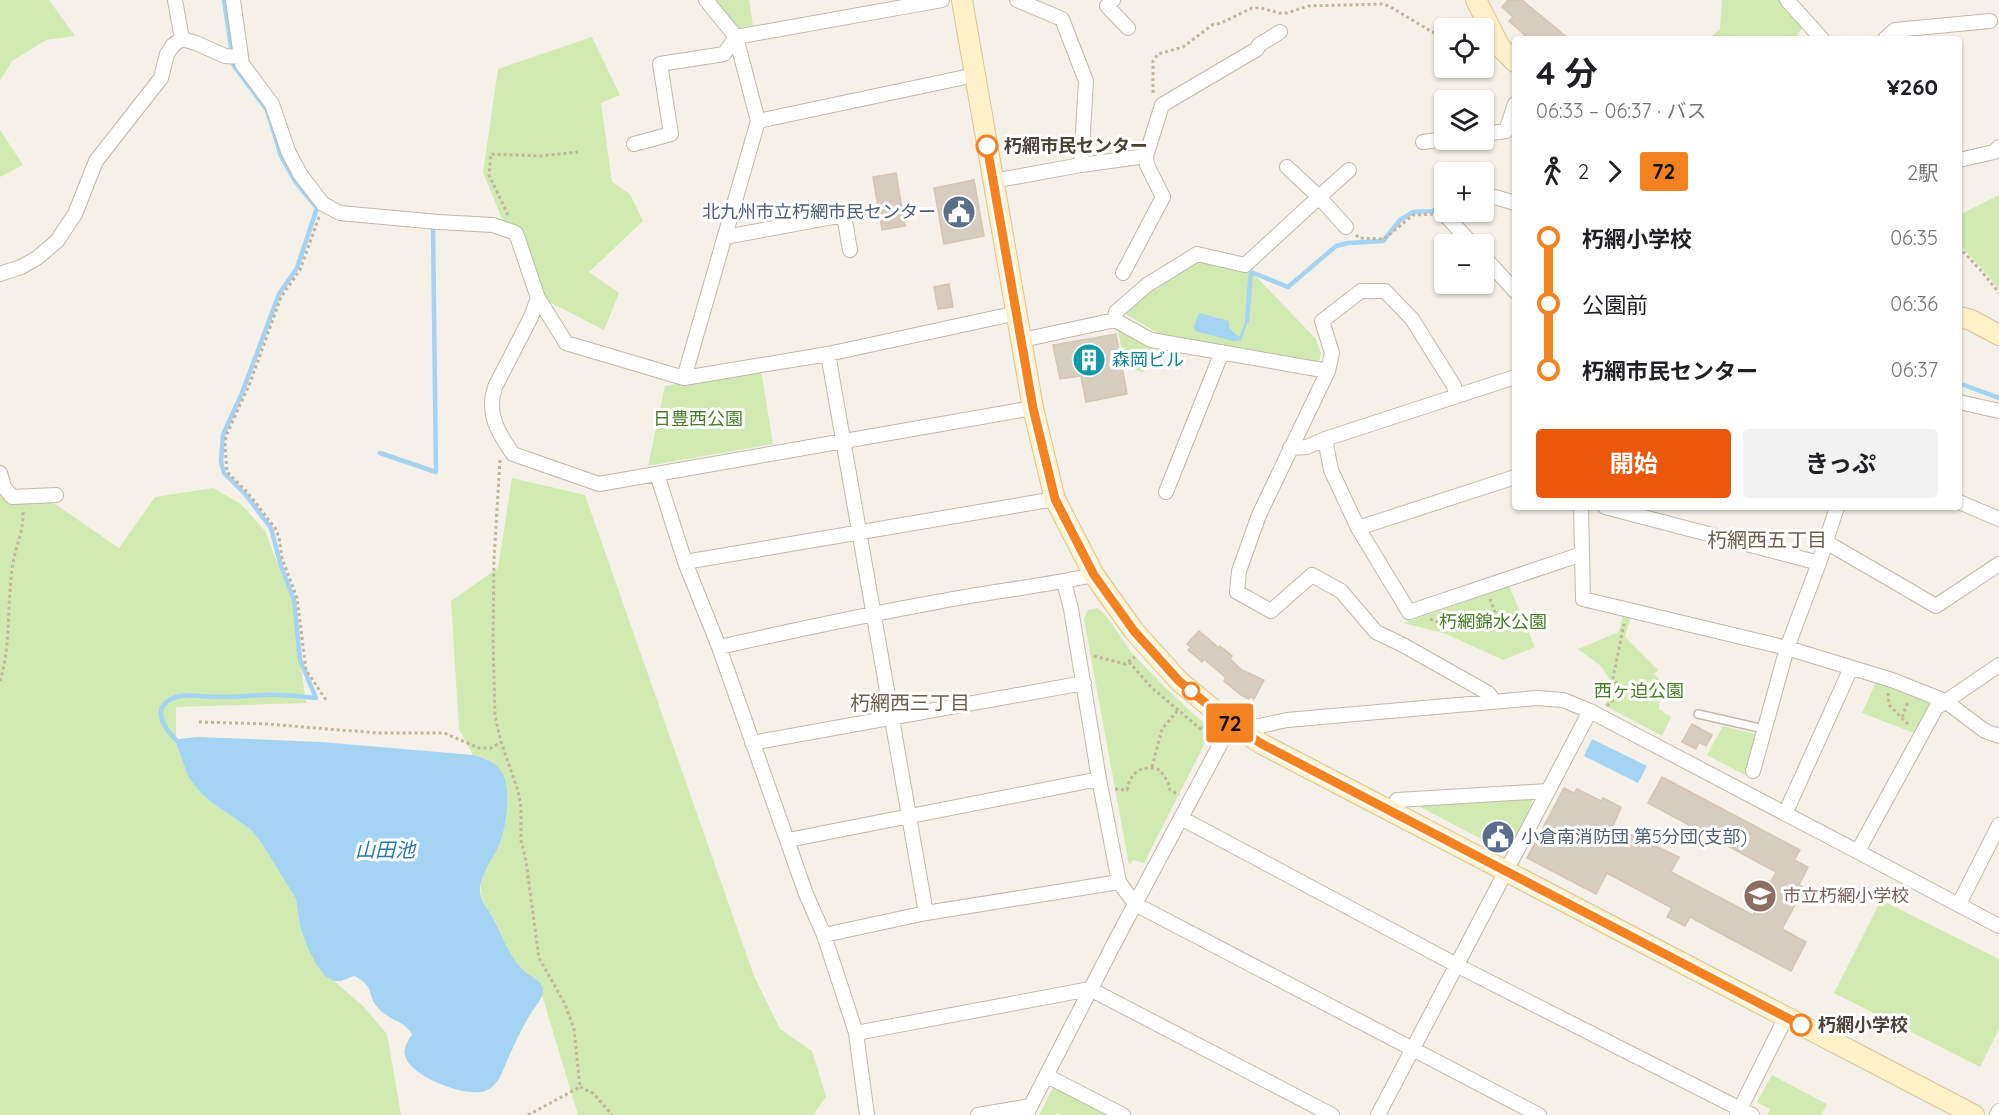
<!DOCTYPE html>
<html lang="ja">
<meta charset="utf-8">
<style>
:root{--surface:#fff;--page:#f2f2f2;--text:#202124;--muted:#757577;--accent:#ea580c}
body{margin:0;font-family:Quicksand,"Noto Sans JP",sans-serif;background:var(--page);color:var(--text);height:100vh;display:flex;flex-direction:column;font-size:22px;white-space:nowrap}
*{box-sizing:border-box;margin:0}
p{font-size:20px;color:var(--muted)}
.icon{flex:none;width:33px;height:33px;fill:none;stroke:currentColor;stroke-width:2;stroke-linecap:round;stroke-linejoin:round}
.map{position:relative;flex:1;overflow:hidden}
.drawer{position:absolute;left:1512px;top:36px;width:450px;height:474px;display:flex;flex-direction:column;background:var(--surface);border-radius:6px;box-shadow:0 2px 4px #0004}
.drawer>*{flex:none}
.badge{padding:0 12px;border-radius:4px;font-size:21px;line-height:39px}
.controls{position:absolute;left:1434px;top:18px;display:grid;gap:12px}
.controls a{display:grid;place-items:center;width:60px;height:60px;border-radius:6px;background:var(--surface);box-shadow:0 2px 4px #0004;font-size:30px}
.map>.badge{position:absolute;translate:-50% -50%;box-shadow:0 0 0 3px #fff}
.legs{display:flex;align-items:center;gap:9px;height:66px;padding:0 24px;font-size:20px}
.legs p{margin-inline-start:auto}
.overview{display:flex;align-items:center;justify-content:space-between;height:102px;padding:0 24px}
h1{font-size:33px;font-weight:700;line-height:45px}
.action{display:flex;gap:12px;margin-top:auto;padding:12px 24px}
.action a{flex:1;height:69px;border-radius:6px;background:var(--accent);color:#fff;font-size:24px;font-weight:700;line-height:69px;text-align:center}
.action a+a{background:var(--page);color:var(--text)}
ul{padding:0 24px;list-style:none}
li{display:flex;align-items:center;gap:21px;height:66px;font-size:22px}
li i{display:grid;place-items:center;width:9px;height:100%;margin:0 8px;background:currentColor}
li i::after{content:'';width:15px;height:15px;margin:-8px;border:4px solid;border-radius:50%;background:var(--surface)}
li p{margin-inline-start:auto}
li:first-child i{background:linear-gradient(#0000 50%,currentColor 0)}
li:last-child i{background:linear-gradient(currentColor 50%,#0000 0)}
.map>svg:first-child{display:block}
.green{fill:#d0eab1}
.water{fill:#a4d3f3}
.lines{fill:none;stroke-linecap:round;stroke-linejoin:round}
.stream{stroke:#a4d3f3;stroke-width:4.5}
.building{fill:#d7cdbe;stroke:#d2c5b1;stroke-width:1.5}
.lane-casing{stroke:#c1b9ab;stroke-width:10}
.street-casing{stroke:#c1b9ab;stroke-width:16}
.secondary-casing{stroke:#d6c698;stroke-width:22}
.path{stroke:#c3b59c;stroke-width:3;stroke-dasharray:3 3;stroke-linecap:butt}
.lane{stroke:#fff;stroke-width:7}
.street{stroke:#fff;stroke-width:14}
.secondary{stroke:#fff2c9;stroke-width:20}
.line-1-casing{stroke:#fff;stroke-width:14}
.line-1{stroke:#f58220;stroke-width:9}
.stop-1-dot{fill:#fff;stroke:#f58220;stroke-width:3}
.labels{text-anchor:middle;stroke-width:6;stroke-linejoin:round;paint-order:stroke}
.stop-label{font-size:18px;font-weight:bold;fill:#494237;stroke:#fff;text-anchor:start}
.service-label{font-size:18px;fill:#4e5e75;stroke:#fff;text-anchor:end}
.culture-label{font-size:18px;fill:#0d838f;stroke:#fff;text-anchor:start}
.park-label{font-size:18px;fill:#487e27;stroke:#fff}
.education-label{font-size:18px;fill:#785e54;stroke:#fff;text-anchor:start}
.neighbourhood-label{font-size:20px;fill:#6c604e;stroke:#fff}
.water-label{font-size:20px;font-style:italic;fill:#2a79b2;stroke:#fff}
</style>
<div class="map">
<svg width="1999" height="1115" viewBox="0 0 1999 1115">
<rect width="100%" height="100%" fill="#f5f1e9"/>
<path class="green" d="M0 0H49L75 36 46 40 12 61 0 81Z
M711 0H749L753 26 734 29Z
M1722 0H1780L1803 27 1794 39H1709L1720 29Z
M592 37 620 95 601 103 612 182 630 194 643 221 589 272 619 293 604 330 532 293 483 172 498 69Z
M0 130 23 165 0 177Z
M1999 195V290L1989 276 1959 244V215Z
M1196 259 1233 269 1248 268 1316 339 1321 353 1319 362 1159 334 1122 312Z
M1117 326 1154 347 1143 373 1125 365Z
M761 370 773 444 648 466 665 386Z
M512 478 585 495 754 976 780 1029 812 1051 826 1097 813 1115H578L542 995C544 980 531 978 522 969 507 955 504 938 495 921 490 912 482 903 481 893 478 877 494 857 500 842 509 819 515 777 491 761 486 758 478 757 473 755L459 729 451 601 498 568Z
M213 488 241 504 265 531 292 601 306 703 176 707V743L188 776 198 790 210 801 250 829 261 842 296 899 300 926 325 976 334 981 363 1006 387 1034 401 1115H0V495L52 502 119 548 155 497Z
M1509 586 1535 647 1503 660 1446 634 1403 623Z
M1097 608C1110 616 1123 643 1135 656 1158 681 1183 705 1209 727L1211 731 1144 863 1133 860 1129 865 1084 619 1088 610Z
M1623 614 1631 616 1625 637 1658 670 1654 674 1661 681 1659 709 1671 717 1662 736 1604 705 1617 691 1601 666 1578 649 1619 632Z
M1876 682 1927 702 1930 706 1914 733 1862 713Z
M1723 726 1758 735 1745 775 1707 755Z
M1532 798V806L1508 853 1420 807 1421 805Z
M1881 900 1999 959V1029L1980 1067 1834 993Z
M1772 1075 1827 1104 1821 1115H1767L1770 1109 1757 1102Z
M1054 1086 1110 1115H1062L1057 1113 1056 1115H1039Z"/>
<path class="water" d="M1199 313 1229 321V328L1238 336H1240L1246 320 1248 321 1241 340 1233 341 1195 331 1194 327Z
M198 737 321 742 473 755C482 758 492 760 498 767 514 784 507 826 499 845 493 859 479 877 480 892 481 902 490 911 494 920 504 938 508 956 524 971 530 976 542 981 543 989 544 997 535 1007 531 1013 518 1034 509 1057 499 1079 495 1084 491 1089 485 1091 466 1098 408 1076 405 1055 403 1047 409 1040 412 1034 402 1019 390 1021 379 1009 366 996 376 986 354 976L341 981H334L325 976 316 964 307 946 300 926 296 899 261 842 250 829 210 801 198 790 188 776 176 743 178 739Z
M1592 739 1647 766 1638 783 1584 756Z"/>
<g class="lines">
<path class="stream" d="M224 0 232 53
M1247 321 1251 272 1288 287 1336 246 1348 243 1383 241 1400 220 1413 212 1433 211 1444 203
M1964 385 1999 398
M380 453 436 472 433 226
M177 741C167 731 150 710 171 699 185 692 207 698 223 697 241 697 260 694 279 695 291 695 304 697 316 698L300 660 294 600 281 566 271 528 245 494 224 473 221 462 223 435 242 393 279 294 297 268 317 208 295 181 281 156 267 110 234 66 233 62"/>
</g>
<path class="building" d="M1508 0H1522L1569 39H1529L1509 21 1513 17 1502 7Z
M896 173 905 226 882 230 873 177Z
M974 180 984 236 944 244 934 188Z
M949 284 953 307 938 309 934 287Z
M1116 334 1127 394 1086 402 1081 376 1060 379 1053 345Z
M1199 631 1219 648 1220 646 1232 656 1230 659 1242 670 1264 680 1254 699 1250 696 1249 699 1241 695 1224 681 1226 678 1204 659 1202 662 1188 650 1191 647 1187 644Z
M1692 724 1712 735 1706 746 1699 742 1696 749 1682 742Z
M1662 777 1800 850 1794 860 1808 867 1799 885 1804 888 1782 929 1806 942 1791 971 1690 917 1685 926 1667 917 1672 908 1607 873 1596 894 1527 858 1564 788 1574 793 1577 789 1601 801 1603 798 1621 807 1613 826 1679 857 1671 872 1753 915 1776 872 1648 803Z
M1493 825 1511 834 1504 848 1486 839Z"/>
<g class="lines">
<g class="lane-casing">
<path id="lane" d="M1698 714 1764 729"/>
</g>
<g class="street-casing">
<path id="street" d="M175 0 182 39
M233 0 242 64 272 104 288 151 300 174 323 204 340 213 438 222 493 225 516 233 538 298 566 343 684 378 828 354 1017 313
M1017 0 1062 19 1086 81 1081 165
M1113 0 1107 6 1128 28
M1787 0 1822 39
M1885 39 1895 30 1990 21
M758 121 975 75
M1484 134 1506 131 1515 104
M1423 142 1444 139
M634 144 671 134 660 64 724 54 736 37 942 0
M1959 160 1994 152 1999 147
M1287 167 1319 197 1349 170
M993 181 1081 165 1146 156
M1484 199 1495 197 1515 203
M1455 212 1448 218 1472 244
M725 237 844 215 850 250
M1484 257 1515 291
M1123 273 1163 197 1147 165 1146 156 1162 105 1257 49 1259 45 1280 32
M0 274 21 267 37 258 57 241 75 214 96 161 161 78 167 54 173 45 182 39 196 43 225 56 241 57
M538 298 531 317 495 387C486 413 498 433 513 454L599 484 1033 408
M1115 320 1116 312 1147 285 1197 254 1245 265 1319 197 1346 227
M1022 340 1115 320 1151 340 1328 371 1259 515 1239 571 1237 592 1271 611 1312 575 1341 591 1376 632 1403 645 1488 693 1495 702
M828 354 926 913
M1328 371 1332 353 1322 321 1361 291H1385L1412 319 1454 386 1456 396
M1515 377 1325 439 1331 470 1358 528 1409 612 1582 554
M684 378 758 121 736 37 706 0
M1959 402 1999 411
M1290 448 1307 447 1325 439
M0 473 4 487 12 497 56 495
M657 474 685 562 719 647 806 894 824 935 856 1033 867 1115
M1166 492 1222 352
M1959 502 1999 519
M1581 507 1583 599 1787 648 1892 680 1945 701 1985 731 1999 736
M1605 507 1819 563
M1358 528 1515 477
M1826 542 1936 606 1999 564
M685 562 1055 499
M1064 582 1071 609 1099 779 1119 882 1135 904 1539 1115
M719 647C791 631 864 615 937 602 989 592 1042 586 1094 575
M1241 730 1287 720 1537 698 1563 700 1590 711 1999 926
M752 743 1084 683
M1753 771 1787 648 1819 563 1837 507
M1391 811 1397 800 1548 791
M1785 814 1851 668
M1181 818 1466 970 1752 1115
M788 840 1099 779
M1858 851 1936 708 1999 665
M1959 904 1999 825
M824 935 926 913 1119 882
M856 1033 1090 989 1332 1115
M1047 1076 1123 1115
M978 1115 1031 1106
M1026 1115 1118 936 1231 724
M1378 1115 1590 711
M1737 1115 1786 1017
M1997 1115 1999 1111"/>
</g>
<g class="secondary-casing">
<path id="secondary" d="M962 0 1033 408 1055 499 1094 575 1134 631 1179 681 1231 724 1262 744 1974 1115
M1476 0 1500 47 1515 62
M1959 317 1971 320 1999 335"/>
</g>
<path class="path" d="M1153 93V61L1158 54 1183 47 1212 25 1221 23 1252 8H1261L1279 13H1287L1308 6 1382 4 1389 6 1432 32 1444 36
M508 215 489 175 491 154 540 156 578 152
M319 217 300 270 281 297 250 383 226 436 225 446 227 472 248 493 275 528 279 537 282 558 297 598 306 670 326 700
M1356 235 1359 238 1384 239 1413 215 1435 214
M1959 247 1983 273 1999 293
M500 460 494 559 493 638 495 716 501 742 518 791 521 807V840L526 861 539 958 565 1004 574 1029 580 1087
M1430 619 1454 628 1496 615 1490 599
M1094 656 1125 664 1135 657
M1129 662 1153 689 1202 730 1205 726
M0 681C11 645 7 607 12 570 14 549 24 533 23 511
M1888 693 1889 705 1910 726
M1607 706 1622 692 1613 678 1624 624
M1902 717 1908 702
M199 722 267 724 378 733H444L479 748H491L501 742
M1152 767 1162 729 1178 710
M1115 789 1127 790C1130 772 1142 764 1160 770L1168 782 1170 790 1179 795
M580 1087 593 1093 612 1115
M528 1115 580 1087"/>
<use href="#lane" class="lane"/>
<use href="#street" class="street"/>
<use href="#secondary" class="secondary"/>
</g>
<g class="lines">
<g class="line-1-casing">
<path id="line-1" d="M987 146 1033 408 1055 499 1094 575 1134 631 1179 681 1231 724 1262 744 1801 1025"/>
</g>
<use href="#line-1" class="line-1"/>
</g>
<defs>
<g id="civic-disc" transform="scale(1.725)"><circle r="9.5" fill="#5c6f8a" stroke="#fff"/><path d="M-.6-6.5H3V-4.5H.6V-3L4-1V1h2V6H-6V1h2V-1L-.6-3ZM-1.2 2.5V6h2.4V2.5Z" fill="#fff"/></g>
<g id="building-disc" transform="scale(1.725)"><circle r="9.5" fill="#0f9aa8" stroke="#fff"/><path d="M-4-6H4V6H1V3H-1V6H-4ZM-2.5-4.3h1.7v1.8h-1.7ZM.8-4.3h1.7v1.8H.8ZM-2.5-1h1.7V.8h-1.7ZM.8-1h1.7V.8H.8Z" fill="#fff"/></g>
<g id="school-disc" transform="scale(1.725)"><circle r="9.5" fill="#8d6e63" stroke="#fff"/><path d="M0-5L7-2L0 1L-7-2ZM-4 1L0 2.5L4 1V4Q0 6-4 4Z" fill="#fff"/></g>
</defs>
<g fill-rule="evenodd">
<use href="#civic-disc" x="959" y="212"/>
<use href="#building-disc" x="1089" y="360"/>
<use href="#civic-disc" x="1498" y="837"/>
<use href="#school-disc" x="1760" y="896"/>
</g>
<g class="stop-1-dot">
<circle cx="987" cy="146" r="10"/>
<circle cx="1191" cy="691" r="8"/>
<circle cx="1801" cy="1025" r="10"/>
</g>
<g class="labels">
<g class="stop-label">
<text x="1004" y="152">朽網市民センター</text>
<text x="1818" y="1031">朽網小学校</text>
</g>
<g class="service-label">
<text x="936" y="218">北九州市立朽網市民センター</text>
<text x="1521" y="843" text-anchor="start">小倉南消防団 第5分団(支部)</text>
</g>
<g class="culture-label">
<text x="1112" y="366">森岡ビル</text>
</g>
<g class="park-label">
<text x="698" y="425">日豊西公園</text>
<text x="1493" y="628">朽網錦水公園</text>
<text x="1639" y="697">西ヶ迫公園</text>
</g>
<g class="education-label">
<text x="1783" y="902">市立朽網小学校</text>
</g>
<g class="neighbourhood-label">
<text x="1767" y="547">朽網西五丁目</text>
<text x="910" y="710">朽網西三丁目</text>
</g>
<g class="water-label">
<text x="385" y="857">山田池</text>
</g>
</g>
</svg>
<div class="controls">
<a><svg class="icon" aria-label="locate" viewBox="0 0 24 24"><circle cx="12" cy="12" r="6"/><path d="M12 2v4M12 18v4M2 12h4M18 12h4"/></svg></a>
<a><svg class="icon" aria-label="layers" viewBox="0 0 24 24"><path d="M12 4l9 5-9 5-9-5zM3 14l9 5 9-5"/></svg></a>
<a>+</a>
<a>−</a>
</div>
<b class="badge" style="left:1230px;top:723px;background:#f58220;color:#111">72</b>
<section class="drawer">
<div class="overview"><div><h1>4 分</h1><p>06:33 – 06:37 · バス</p></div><b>¥260</b></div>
<div class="legs"><svg class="icon" aria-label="walk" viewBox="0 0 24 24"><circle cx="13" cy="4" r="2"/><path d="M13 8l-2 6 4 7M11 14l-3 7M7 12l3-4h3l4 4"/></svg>2<svg class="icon" aria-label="forward" viewBox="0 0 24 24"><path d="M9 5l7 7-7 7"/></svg><b class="badge" style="background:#f58220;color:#111">72</b><p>2駅</p></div>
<ul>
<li><i style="color:#f58220"></i><b>朽網小学校</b><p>06:35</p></li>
<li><i style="color:#f58220"></i><span>公園前</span><p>06:36</p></li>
<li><i style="color:#f58220"></i><b>朽網市民センター</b><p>06:37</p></li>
</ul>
<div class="action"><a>開始</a><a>きっぷ</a></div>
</section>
</div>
